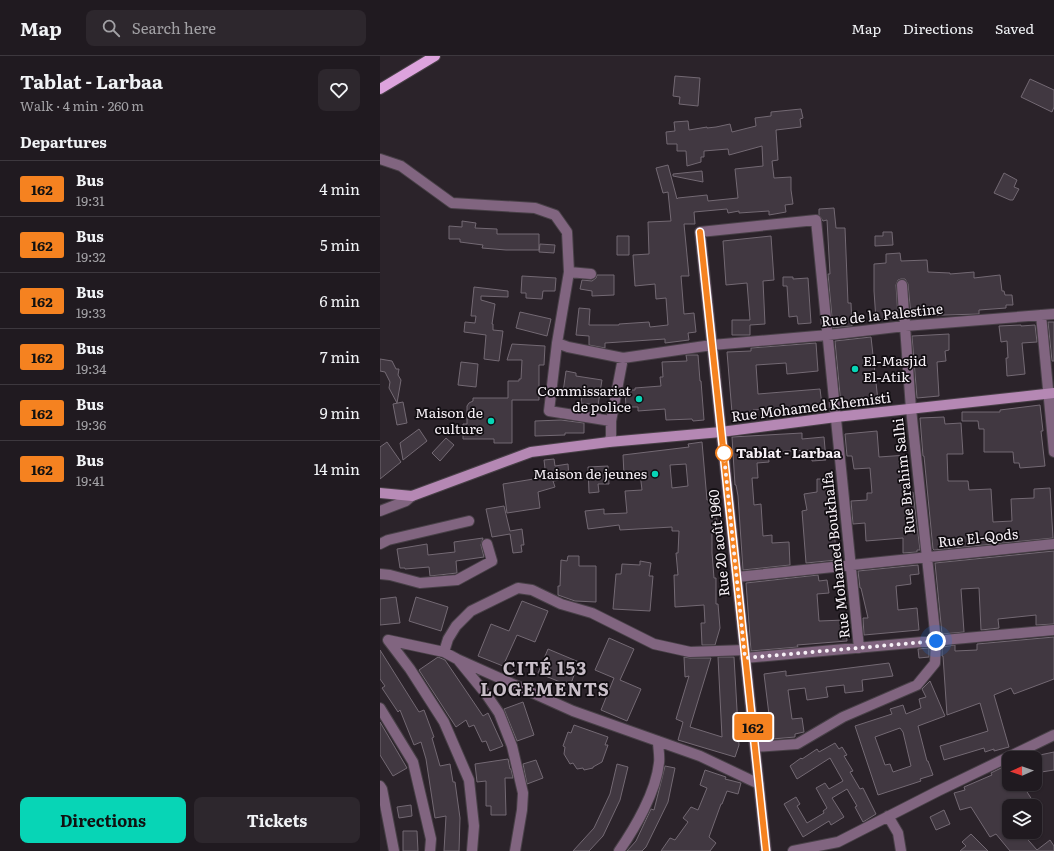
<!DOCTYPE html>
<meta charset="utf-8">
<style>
:root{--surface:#201a20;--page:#2d272d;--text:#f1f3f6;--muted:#a2a1a5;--line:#3d383e;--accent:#07d5b6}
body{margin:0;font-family:Literata,serif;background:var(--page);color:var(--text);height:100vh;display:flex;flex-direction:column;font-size:15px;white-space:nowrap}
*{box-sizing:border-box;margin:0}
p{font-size:13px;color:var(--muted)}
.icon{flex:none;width:22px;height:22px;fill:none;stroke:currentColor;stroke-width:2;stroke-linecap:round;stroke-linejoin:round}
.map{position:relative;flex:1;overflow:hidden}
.drawer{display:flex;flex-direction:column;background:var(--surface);width:380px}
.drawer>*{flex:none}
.badge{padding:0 8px;border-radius:3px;font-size:14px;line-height:26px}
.needle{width:26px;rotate:268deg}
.tools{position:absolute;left:622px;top:695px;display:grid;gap:8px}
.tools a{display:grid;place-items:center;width:40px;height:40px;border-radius:8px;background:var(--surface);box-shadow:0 1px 3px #0004,0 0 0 1px var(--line);font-size:20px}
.you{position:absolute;width:20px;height:20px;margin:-10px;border:3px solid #fff;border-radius:50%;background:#1a73e8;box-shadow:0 0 0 6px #1a73e833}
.map>.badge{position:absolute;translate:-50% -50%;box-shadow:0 0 0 2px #fff}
h2{padding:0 20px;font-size:15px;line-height:36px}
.round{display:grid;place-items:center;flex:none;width:42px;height:42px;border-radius:8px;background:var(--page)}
.head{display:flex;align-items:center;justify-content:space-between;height:68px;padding:0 20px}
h1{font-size:19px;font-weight:700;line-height:30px}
.button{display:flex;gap:8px;margin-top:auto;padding:8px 20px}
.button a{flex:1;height:46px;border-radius:8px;background:var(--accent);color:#111;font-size:16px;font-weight:700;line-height:46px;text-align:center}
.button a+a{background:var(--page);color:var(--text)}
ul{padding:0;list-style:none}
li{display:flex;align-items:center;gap:12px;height:56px;padding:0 20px;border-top:1px solid var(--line)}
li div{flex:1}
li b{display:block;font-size:15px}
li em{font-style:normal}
li .badge{min-width:44px;font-weight:700;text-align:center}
header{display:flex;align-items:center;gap:24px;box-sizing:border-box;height:56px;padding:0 20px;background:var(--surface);border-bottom:1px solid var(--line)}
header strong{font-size:19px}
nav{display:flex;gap:22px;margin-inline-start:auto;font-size:14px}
.search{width:280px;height:36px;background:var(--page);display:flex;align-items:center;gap:10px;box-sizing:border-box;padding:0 14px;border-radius:8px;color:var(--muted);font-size:15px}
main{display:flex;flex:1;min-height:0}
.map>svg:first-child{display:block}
.building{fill:#413841;stroke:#736973;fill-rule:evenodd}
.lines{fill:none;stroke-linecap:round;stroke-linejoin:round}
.minor-casing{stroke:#484047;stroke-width:12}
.secondary-casing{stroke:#484047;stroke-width:12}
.primary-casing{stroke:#484047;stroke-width:12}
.minor{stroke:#816580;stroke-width:10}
.secondary{stroke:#b588b4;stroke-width:10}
.primary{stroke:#dda3dd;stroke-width:10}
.line-casing{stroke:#fff;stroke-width:9}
.line{stroke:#f58220;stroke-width:6}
.walk{stroke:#f7f1f7;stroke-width:4;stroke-dasharray:0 7.2}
.poi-dot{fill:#07d5b6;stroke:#110d11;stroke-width:1.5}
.stop-dot{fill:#fff;stroke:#f58220;stroke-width:2}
.labels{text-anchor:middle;stroke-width:3.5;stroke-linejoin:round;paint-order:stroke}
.street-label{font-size:14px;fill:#f7f1f7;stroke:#110d11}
.poi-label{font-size:14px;fill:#f7f1f7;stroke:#110d11;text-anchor:end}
.stop-label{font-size:14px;font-weight:bold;fill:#f7f1f7;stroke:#110d11;text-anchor:start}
.district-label{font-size:18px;font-weight:bold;letter-spacing:1px;fill:#c9bfc9;stroke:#110d11}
</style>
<header>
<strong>Map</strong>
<div class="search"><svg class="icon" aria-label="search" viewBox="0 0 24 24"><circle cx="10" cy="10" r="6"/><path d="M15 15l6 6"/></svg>Search here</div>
<nav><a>Map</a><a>Directions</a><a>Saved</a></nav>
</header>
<main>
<section class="drawer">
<div class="head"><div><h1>Tablat - Larbaa</h1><p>Walk · 4 min · 260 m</p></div><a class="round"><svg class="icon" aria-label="heart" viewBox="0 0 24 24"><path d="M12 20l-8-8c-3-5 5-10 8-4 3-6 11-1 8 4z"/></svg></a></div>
<h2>Departures</h2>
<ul>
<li><span class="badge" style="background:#f58220;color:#111">162</span><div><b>Bus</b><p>19:31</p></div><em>4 min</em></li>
<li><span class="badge" style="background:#f58220;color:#111">162</span><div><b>Bus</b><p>19:32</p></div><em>5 min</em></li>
<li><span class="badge" style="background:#f58220;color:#111">162</span><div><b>Bus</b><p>19:33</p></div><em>6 min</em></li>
<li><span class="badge" style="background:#f58220;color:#111">162</span><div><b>Bus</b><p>19:34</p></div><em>7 min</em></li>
<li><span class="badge" style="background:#f58220;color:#111">162</span><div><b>Bus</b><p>19:36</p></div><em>9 min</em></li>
<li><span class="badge" style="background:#f58220;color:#111">162</span><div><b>Bus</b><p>19:41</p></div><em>14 min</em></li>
</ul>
<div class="button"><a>Directions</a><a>Tickets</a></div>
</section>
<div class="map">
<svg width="674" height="795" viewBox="0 0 674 795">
<rect width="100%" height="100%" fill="#2b232a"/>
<path class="building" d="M295 20 320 22 318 50 299 48 300 41 293 40Z
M650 23 674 34V51L672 56 641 41Z
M421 53 423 62 420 63 421 71 396 74 398 104 392 105 394 122 411 121V134L413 148 405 149 406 156 389 159V155L359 157V155L348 157 347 153 314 156 315 168H304L309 220H301L304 258 314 257 316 276 308 277 309 284 285 287V283L225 287V292L209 289V280L196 279 199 252 210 253 209 269H239V268L269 266 270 271 288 269 286 242 276 243 275 228 255 230 253 199 269 198 268 166 291 165 288 136 283 137 276 112 288 109 297 143 298 142 327 139 328 145 358 142 355 113 383 110 382 90 349 99 348 93 324 95V101H321V106L307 110 306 95H297V88H287L286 76 295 75 294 66 308 65 309 74 327 71V72L336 71 350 68 352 76 376 70 375 62 391 60V56Z
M322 115 323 126 293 120V118Z
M624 117 637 124 634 131 639 133 633 144H630L614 137Z
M454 152 456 172H465L468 247H471L472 270 453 272 448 218H450L447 164 443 165 439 159V153Z
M82 165 96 167 95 172 117 173V178H159V194H126L102 192 103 189 80 186V183H69V170L82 171Z
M503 176H512L513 189 495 190V180H503Z
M237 180H249V199H237Z
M391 180 394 224 383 225 385 268 370 269V279H352V264H370L367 227 346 229 343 185Z
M160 188 175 189 174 197 159 196Z
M520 197 521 205 547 204 548 216 570 217V218L594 216V222L620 219 622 235H624L625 239H632L633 249H626V252L599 254V258L531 260 528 228 525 223H521L518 224 516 229 518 261 496 264 494 235V208L506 207V198Z
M217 219H234V239L212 240V235L200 233 202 224 212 225 216 222Z
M142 220 176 222 175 235H163L162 243 146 242V237H141Z
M403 221H413V223L428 222 431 267 418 268 417 260 409 261 407 230H403Z
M94 231 128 235V241L101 240V244L115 248 112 268H113V274L123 275 119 305 104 303 106 279 84 276 85 266 95 267 96 260H91Z
M140 256 171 263 167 280 136 272Z
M668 266H674V305H672Z
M641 269V270L655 269 657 286 642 287 645 318 627 320 626 302H628L627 285 621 286 619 270Z
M569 278V294L565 295 566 305 557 306 559 340 537 342 532 280Z
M491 281 498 345 461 349 455 285Z
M436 287 438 315 407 318 406 307 376 309 378 338 440 333 442 349 373 354V356L352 357 347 296 371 295V292Z
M132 288 165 290 164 309H159V344H132V387H114V383H83V368H87V350L89 347 93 345V342H128V325H139V323H141L142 304H127Z
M306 299H318L320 325H321L324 364 313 365 312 363 286 364 285 353 258 355V351H246L245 334H255V332L281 330 280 321H283L282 306 307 305Z
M0 303 12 305 16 313H19L18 319 21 324 17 347 9 332 10 326 5 316 0 315Z
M81 306 98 308 96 331 78 329Z
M186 315 196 317V320L222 324 218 349 201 347 202 339 183 336Z
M23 346 27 367 17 369 13 348Z
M660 349 663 375H661L665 410 640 412 639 407H634L633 396H604V373H599L598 365H582V356H620V354Z
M564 361 565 368 581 367 583 398H567L568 425H588L589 434 611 433 613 466 632 465 631 443 654 442V433L670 432 673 482 554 494 553 493 544 400H543L540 362Z
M181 364 204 367V377H185V379L155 380V365Z
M39 373 47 385 23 404 20 387Z
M497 375 499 401 527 399 530 437 533 436 540 494H537V496L523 497V482L486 485 485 467 473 468 471 445 487 444V437H492L490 412 474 413 472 400H467L465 378Z
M422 377V383L444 381 446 404 432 405 431 394 388 396 389 406 377 407 378 422H372L374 449 381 448 383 480 392 479V487L409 486 410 509 363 514 358 440 356 429H355L352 381Z
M66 382 74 389 60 405 52 397Z
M7 386 21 406 0 423V391Z
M322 386 327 444H336L337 471 332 472V497L334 522H336V548H338L340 572 335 589H322L321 567H325L324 549 295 551 294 519H298L296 497H298L299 475H292V471L240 474 239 469 208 473 205 455 224 453V458L247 457 245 435 262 434 260 417 244 419 243 399 309 391 308 388ZM306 408 308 430 292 432 290 409Z
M174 403 175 410 188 408 189 423 173 425 175 431 158 436 160 452 127 457 123 428 166 421 164 404Z
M228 410 229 428H218L219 436 209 437 208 411Z
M437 423H447V435H452L454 456H452L457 504 426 507 422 455 427 454 424 438 437 436Z
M124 450 130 475 142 473 144 489H141L142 496 133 497 130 478 112 481 106 453Z
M103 482 101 489 104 501 76 505 77 517 50 520 49 511 25 513V512H20L17 493 47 488 48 499 75 496 74 486Z
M674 495V568L656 569V559L618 563 619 572 601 574 599 532 581 533 584 576 562 578 555 507Z
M188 500H199V510H216V546L195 545 178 539V530H180L181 504 187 505Z
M260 505 271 507 269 520H273L270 555 233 553 236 518H241L242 508 260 509Z
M538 509 539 518 530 519 531 528 516 530 518 554 537 552 539 574 484 579 483 562H488L481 532H480L478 515Z
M438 519 439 525 447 524 449 537 437 538 439 565 465 564 467 585 417 589 418 591 371 595 366 527Z
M16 541 20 567 0 569V543Z
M36 541 68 551 61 575 29 565Z
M142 545 168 555 155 586 137 579 123 610 98 600 111 568 129 575Z
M674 581V623L634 638 631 632 614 639 629 691 614 695V693L605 696 604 692 564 704 560 690 608 675 600 647 567 659 563 600H562V591L575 589V595L597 594V588Z
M229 582 254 593 240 624 261 633 247 665 221 654 234 622 215 614Z
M549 592V601L539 602 538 593Z
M168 593 199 606 190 630 158 617Z
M0 594 39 656 44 654 54 681 52 682 60 710 70 708 73 726H75L80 762 79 795H64L66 760 55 762 46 703 41 686 34 689 20 654 18 656 2 632 5 630 0 623Z
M58 601 65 604 103 660 108 657 123 690 110 695 106 685 102 686 94 669 89 671 86 664 76 671 39 614Z
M304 601 310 602H331L310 671 342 681 338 601H354L359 689 355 701 298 684 303 666 296 663 309 620 305 621Z
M509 607 513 620 482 624 483 635 465 637 464 629 446 631 448 641 427 644 425 632 408 634 412 663 422 662 424 676 415 678V681L392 683 384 618 406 615V620Z
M550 625 565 660 538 670 547 705H548L553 719 540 723 541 725 498 739 475 670 512 658 510 653 523 649 526 658 541 652 539 643 546 641 542 633ZM520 672 523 676 531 710 513 716 510 708 505 709 495 681Z
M143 646 154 679 137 685 124 653Z
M0 666 27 712 13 720 0 699Z
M194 669 228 681 225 689H228L222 706 213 711V712L204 714 203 712 197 713 193 707 190 708 184 698 185 691 183 690 188 676 191 677Z
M455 687 459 693 462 691 467 699 464 700 473 715 470 716 480 733 483 732 496 758 483 766 475 751 477 750 467 733 452 742 464 761 451 769 449 765 423 781 404 748 416 741 420 748 417 750 427 767 444 757 443 755 447 752 436 732 445 727 449 733 463 725 450 702 417 723 410 710 421 702 422 703 437 693 439 696Z
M674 696V714L655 717V700Z
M128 703 130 713H131L133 722H125L126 759H111V750H106V725L97 726 95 708Z
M156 704 163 722 147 728 143 708Z
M237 708 248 711 240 744 223 780 209 795H193L214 772 230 738Z
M285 710 295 712 288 746 266 791 262 795H247L256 785 271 753 274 754Z
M625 710 626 713 629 712V728H642L656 750H629V776H641L657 794 670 784 674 790V795H630L616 778 610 781 591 751 580 754 574 737 585 734 584 731 612 719 611 717Z
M325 714 346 721 345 723 361 727 358 738 347 735 342 748H341L329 781 336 787 330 795H281L290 782 295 784 308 766 303 762 311 751 318 754 327 732 320 729Z
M31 749 32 760 19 762 17 751Z
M564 754 570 768 556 774 550 761Z
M23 775H37L38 795H23Z
M591 778 608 795H580L586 790 582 786Z"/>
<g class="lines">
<g class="minor-casing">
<path id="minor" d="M0 103 21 110 72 147 155 152 175 159 187 176 189 216
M211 218 189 216 177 287 188 291 243 302 332 289 448 279 525 270 674 258
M661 259 674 396
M177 287 169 355 231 365 243 302
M229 386 231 380V365
M0 455 26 445 32 440
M0 488 8 484 89 465
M0 518 10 519 40 527 77 524 112 505 107 488
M357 521 674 488
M64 596 68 583 76 570 91 555 138 532 152 534 181 548 212 557 274 588 310 596 365 594
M365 602 674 574
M79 605 106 638 119 657 132 690 143 737 142 754 135 795
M0 652 33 706 51 783 50 795
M375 691 417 688 463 661 537 629 555 607 556 585 531 353 522 229
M0 730 2 733 14 795
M508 760 518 777 521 795
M92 795 94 770 89 724 64 666 30 613 8 584 64 596 77 603 193 655 320 700 379 728
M239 795C255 772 276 736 279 707 280 700 278 692 278 685
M386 795 320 176 436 164 479 592
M413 795 458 786 558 735 674 679"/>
</g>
<g class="secondary-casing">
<path id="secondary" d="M0 437 32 440 151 396 229 386 341 376 456 361 674 337"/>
</g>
<g class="primary-casing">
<path id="primary" d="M0 33 55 0"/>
</g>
<use href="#minor" class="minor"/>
<use href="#secondary" class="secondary"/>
<use href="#primary" class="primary"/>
</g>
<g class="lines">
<g class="line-casing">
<path id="line" d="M320 176 386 795"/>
</g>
<use href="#line" class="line"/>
<path class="walk" d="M344 397 343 390 365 602 556 585"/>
</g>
<g class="poi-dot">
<circle cx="475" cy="313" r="4"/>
<circle cx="259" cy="343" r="4"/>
<circle cx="111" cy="365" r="4"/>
<circle cx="275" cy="418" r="4"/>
</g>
<circle class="stop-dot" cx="344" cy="397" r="8"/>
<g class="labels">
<g class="street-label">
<text transform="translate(502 259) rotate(-6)" y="5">Rue de la Palestine</text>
<text transform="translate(431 351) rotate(-7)" y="5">Rue Mohamed Khemisti</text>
<text transform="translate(524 420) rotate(-96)" y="5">Rue Brahim Salhi</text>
<text transform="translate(598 482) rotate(-6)" y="5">Rue El-Qods</text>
<text transform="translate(339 487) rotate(-96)" y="5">Rue 20 août 1960</text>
<text transform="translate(456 499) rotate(-96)" y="5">Rue Mohamed Boukhalfa</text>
</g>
<g class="poi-label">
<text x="483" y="310" text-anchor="start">El-Masjid<tspan x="483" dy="16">El-Atik</tspan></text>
<text x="251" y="340">Commissariat<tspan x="251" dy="16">de police</tspan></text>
<text x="103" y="362">Maison de<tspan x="103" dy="16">culture</tspan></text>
<text x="267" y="423">Maison de jeunes</text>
</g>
<g class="stop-label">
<text x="356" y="402">Tablat - Larbaa</text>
</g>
<g class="district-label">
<text x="165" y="619">CITÉ 153<tspan x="165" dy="21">LOGEMENTS</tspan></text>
</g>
</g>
</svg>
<div class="tools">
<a><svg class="needle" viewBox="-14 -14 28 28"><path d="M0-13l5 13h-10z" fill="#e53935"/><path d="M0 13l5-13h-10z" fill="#a2a1a5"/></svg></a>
<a><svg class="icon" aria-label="layers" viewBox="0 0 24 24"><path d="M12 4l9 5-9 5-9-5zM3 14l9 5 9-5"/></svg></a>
</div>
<div class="you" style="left:556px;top:585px"></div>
<b class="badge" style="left:373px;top:671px;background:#f58220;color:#111">162</b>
</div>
</main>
